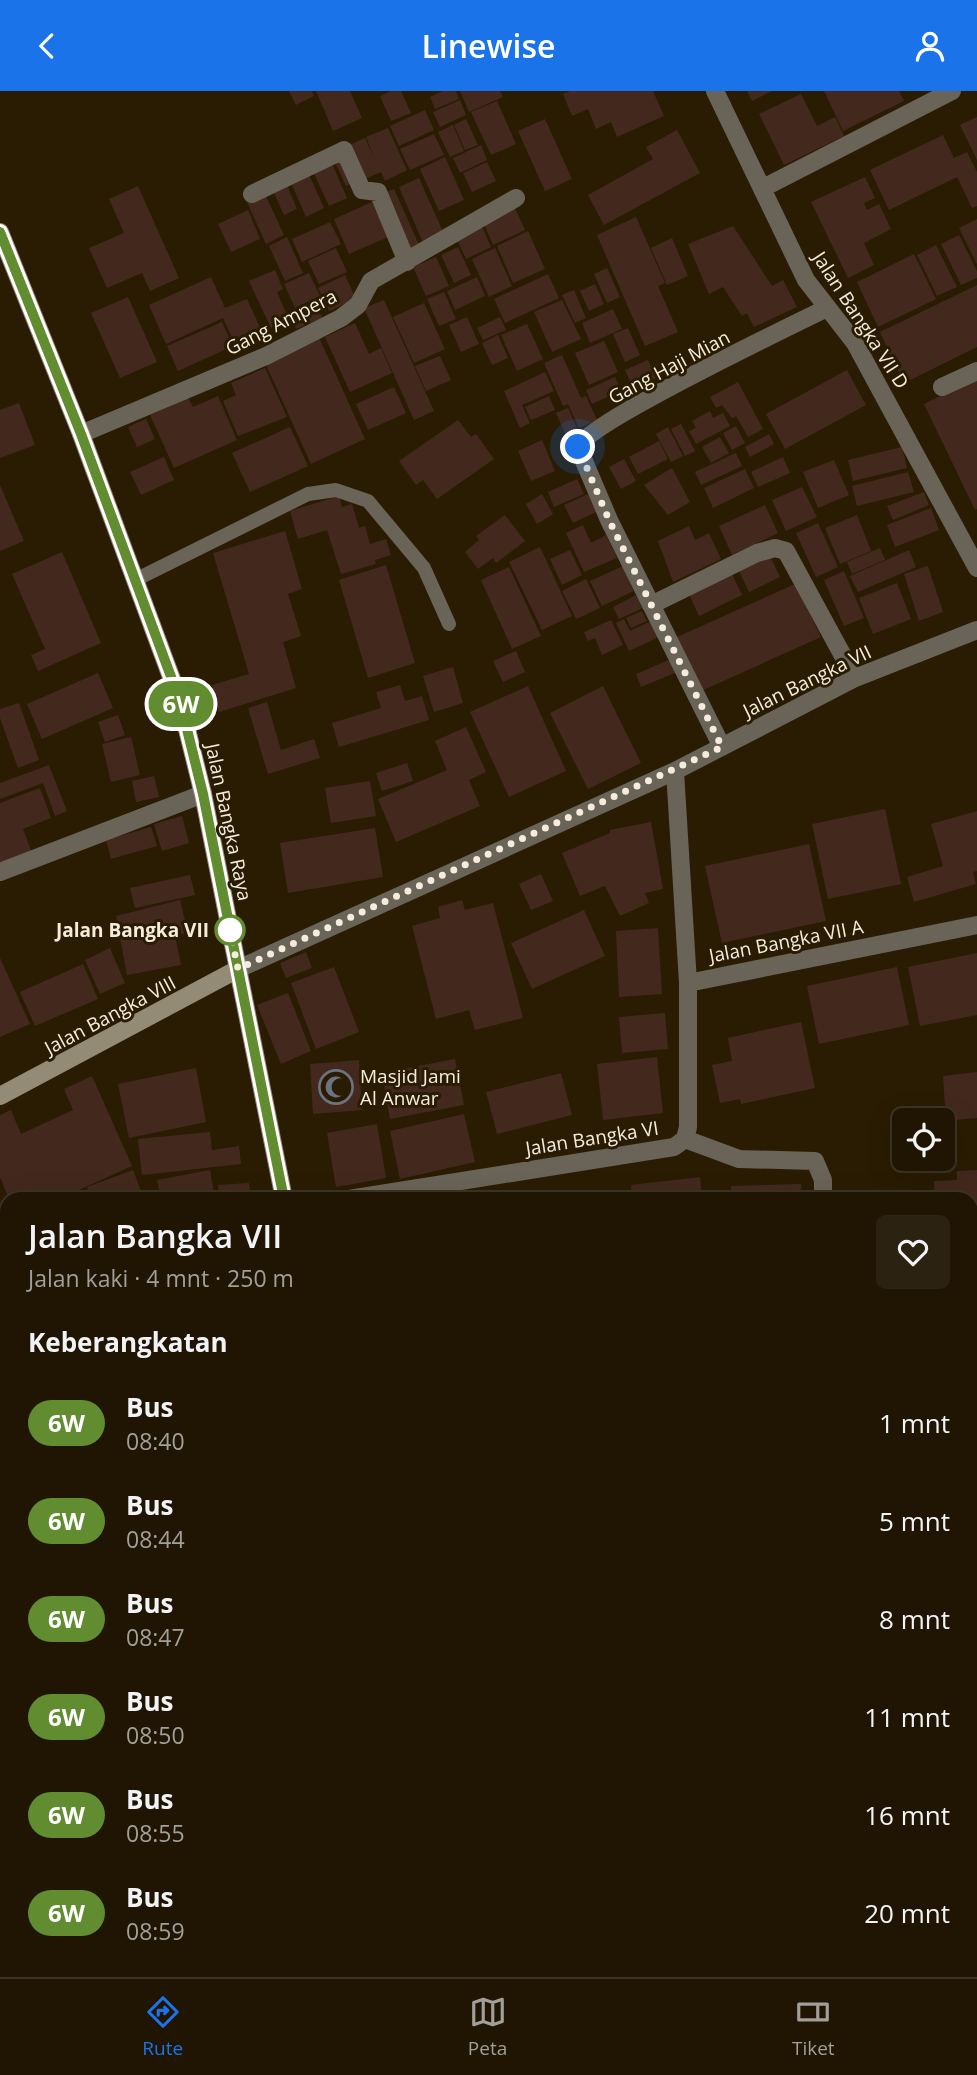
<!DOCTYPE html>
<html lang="id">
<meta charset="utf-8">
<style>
:root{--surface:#1f1502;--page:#2c2211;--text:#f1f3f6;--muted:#a19f99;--line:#3c3424;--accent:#1a73e8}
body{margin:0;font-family:"Open Sans",sans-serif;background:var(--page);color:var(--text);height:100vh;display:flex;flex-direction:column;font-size:26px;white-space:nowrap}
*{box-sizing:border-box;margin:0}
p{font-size:23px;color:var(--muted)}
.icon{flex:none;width:38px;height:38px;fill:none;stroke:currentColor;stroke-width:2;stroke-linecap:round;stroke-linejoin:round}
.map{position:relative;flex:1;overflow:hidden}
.details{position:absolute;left:0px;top:1101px;width:978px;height:786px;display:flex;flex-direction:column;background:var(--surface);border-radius:21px 21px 0 0;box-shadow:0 7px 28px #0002,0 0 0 2px var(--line)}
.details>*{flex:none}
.badge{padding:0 14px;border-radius:23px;font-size:24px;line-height:46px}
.fabs{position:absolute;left:892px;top:1017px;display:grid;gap:14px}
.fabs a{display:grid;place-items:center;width:63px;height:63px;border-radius:10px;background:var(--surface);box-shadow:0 7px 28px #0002,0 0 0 2px var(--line);font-size:35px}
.you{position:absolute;width:35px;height:35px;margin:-18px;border:5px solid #fff;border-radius:50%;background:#1a73e8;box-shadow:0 0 0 10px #1a73e833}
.map>.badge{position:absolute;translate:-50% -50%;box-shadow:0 0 0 4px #fff}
h2{padding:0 28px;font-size:26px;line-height:63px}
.round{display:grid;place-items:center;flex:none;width:74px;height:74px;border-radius:10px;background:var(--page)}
.head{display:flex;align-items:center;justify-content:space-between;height:119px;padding:0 28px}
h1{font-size:33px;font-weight:600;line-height:52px}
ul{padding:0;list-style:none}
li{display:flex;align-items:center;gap:21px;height:98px;padding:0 28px}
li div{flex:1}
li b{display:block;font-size:26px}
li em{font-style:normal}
li .badge{min-width:77px;font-weight:700;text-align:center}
header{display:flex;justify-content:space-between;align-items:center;height:91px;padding:0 28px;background:var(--accent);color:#fff;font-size:32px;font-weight:600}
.tabs{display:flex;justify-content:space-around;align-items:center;height:98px;border-top:2px solid var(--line);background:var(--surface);font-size:19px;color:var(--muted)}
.tabs a{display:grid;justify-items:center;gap:4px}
.tabs .current{color:var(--accent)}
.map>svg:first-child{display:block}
.building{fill:#43291d}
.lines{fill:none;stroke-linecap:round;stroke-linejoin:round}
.lane{stroke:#696457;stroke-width:14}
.street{stroke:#696457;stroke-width:18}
.secondary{stroke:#948b77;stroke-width:18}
.line-casing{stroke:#fff;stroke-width:16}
.line{stroke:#628c30;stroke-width:10}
.walk{stroke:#f5ecdd;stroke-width:7;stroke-dasharray:0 12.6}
.stop-dot{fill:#fff;stroke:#628c30;stroke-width:3.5}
.labels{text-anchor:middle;stroke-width:6;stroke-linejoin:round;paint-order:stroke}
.street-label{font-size:19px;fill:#f5ecdd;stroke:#291c03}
.stop-label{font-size:19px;font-weight:bold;fill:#f5ecdd;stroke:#291c03;text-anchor:end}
.poi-label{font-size:19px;fill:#f5ecdd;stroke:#291c03;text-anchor:start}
</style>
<header><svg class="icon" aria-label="back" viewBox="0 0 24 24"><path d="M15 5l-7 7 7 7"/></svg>Linewise<svg class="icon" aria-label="person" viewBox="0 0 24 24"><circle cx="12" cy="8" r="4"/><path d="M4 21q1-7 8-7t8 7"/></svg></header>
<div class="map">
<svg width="977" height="1886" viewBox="0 0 977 1886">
<rect width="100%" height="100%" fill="#291c03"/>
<path class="building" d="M289 0H312L314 5 296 14Z
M316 0H350L362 27 333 40Z
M391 0H401L411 22 391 30 380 5Z
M443 0H456L459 8 435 18 430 6Z
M460 0H500L503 6 469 21Z
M570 0H653L664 25 617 46 611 31 596 38 588 18 572 25 563 3Z
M747 0H772L752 10Z
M824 0H899L904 10 843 40Z
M801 3 817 35 835 26 844 45 784 74 759 23Z
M460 9 466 24 440 36 433 21Z
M497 10 516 53 491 64 471 21Z
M425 19 434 39 399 55 390 35Z
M977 26V69L960 34Z
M466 28 478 54 465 59 454 34Z
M545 28 572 88 545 100 518 40Z
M453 34 464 60 450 66 438 41Z
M388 37 407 79 385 90 381 81 361 90 345 56 365 47 374 67 366 46Z
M677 39 700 82 604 134 588 104 653 68 646 56Z
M434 43 444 64 410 79 400 58Z
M943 44 954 67 967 61 977 81V115L972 117 957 86 889 119 870 79Z
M481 54 487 69 460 82 453 67Z
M345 64 357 90 346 95 334 69Z
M445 66 464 109 439 120 420 78Z
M330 68 347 107 329 115 311 76Z
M487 71 496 90 472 101 463 82Z
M307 79 324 117 306 126 289 87Z
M865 86 875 107 864 112 867 119 879 113 891 138 864 152 874 174 848 187 811 111Z
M419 87 444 143 423 152 399 96Z
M287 94 297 118 284 124 273 100Z
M138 95 179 187 150 200 142 182 107 197 89 157 124 142 109 108Z
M394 98 420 156 408 161 382 103Z
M265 103 284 144 266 153 247 111Z
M372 111 388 146 349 163 334 128Z
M514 115 525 139 493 154 482 129Z
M248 119 260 148 231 161 218 133Z
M636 126 665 192 658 195 678 241 645 255 597 144Z
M977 128V173L959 137Z
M330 131 341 153 302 171 292 148Z
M481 133 491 156 466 168 455 145Z
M733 135 772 195 783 189 797 216 754 236 747 222 742 225 723 196 709 203 688 153Z
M528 140 545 178 513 192 497 155Z
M959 144 977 180V187L961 194 941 153Z
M287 146 303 182 285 190 269 155Z
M672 147 688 185 667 194 651 157Z
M936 154 957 196 937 205 917 164Z
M458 156 471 184 454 192 441 164Z
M336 157 347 181 319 193 308 170Z
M495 157 512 195 489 206 472 168Z
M914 163 936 208 878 236 857 191Z
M436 166 449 195 426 205 413 176Z
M607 177 620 206 607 212 594 183Z
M275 179 283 198 277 201 289 229 271 237 249 190Z
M309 182 320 205 295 217 284 193Z
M548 183 559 207 505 232 494 208Z
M345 184 356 208 329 220 318 197Z
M211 186 225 217 247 208 263 243 236 255 223 227 166 253 149 214Z
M477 186 485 205 455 219 447 200Z
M595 193 604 213 589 220 580 200Z
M977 194V256L904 292 880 241Z
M574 199 586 227 575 232 562 204Z
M444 201 456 228 439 235 427 208Z
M128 206 157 271 120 287 91 222Z
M384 209 434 320 414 329 364 217Z
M562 209 581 248 552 261 534 221Z
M315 212 322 227 296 238 289 223Z
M424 212 445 258 414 272 393 226Z
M613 218 622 238 590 252 582 232Z
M467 226 479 253 461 261 449 234Z
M500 226 506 239 483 249 477 237Z
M222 231 233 255 178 280 167 255Z
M355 232 369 263 381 257 392 282 350 301 325 246Z
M527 233 543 268 517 280 501 244Z
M628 237 640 264 625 271 613 243Z
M317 242 365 348 311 373 263 267Z
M498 244 508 267 492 274 482 252Z
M604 250 618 281 589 294 575 262Z
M562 264 581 307 586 305 597 329 579 337 568 313 563 315 544 272Z
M440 265 451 289 426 300 415 275Z
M648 269 656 287 633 297 625 279Z
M265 277 287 326 238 345 223 310 236 304 231 292Z
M847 279 866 314 785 358 766 323Z
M545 281 554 300 522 314 530 332 520 337 504 300Z
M615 286 621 300 592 313 586 299Z
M977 287V418L975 419 924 313Z
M738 291 763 338 748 346 736 325 732 327 722 314 716 317 710 306Z
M394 296 406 322 368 339 356 313Z
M218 305 237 349 174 377 150 324 188 307 193 316Z
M549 305 555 319 531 329 525 316Z
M19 312 35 354 0 367V319Z
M568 317 579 342 567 347 556 322Z
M710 320 713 327 723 322 730 335 696 353 689 340 696 337 692 330Z
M146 328 155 348 137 356 128 336Z
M458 329 471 346 476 343 494 368 437 408 423 389 416 394 399 370Z
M681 333 695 360 685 365 671 338Z
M736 335 745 352 732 359 723 342Z
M290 336 308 375 250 401 232 362Z
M668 336 683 365 671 371 656 343Z
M769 343 774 353 750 366 745 356Z
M720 346 729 362 711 372 702 356Z
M542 349 555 380 531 390 518 360Z
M659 350 668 368 638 383 629 366Z
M902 356 907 377 853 390 848 369Z
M736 362 742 375 701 394 695 381Z
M164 366 174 389 141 404 130 381Z
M783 366 790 382 758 396 751 381Z
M624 368 636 390 621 398 609 376Z
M834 369 849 404 818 417 803 381Z
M672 377 690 411 668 424 644 394Z
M745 378 754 397 713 417 704 397Z
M908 381 914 401 857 415 852 395Z
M577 388 584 403 554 416 548 401Z
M0 394 24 450 0 460Z
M802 396 817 426 786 440 772 409Z
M924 401 929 414 893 429 887 415Z
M542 403 553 423 537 433 526 413Z
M588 403 596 421 573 432 564 414Z
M339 405 342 416 352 413 359 437 365 435 370 453 386 448 391 464 375 469 376 473 341 483 327 439 298 448 290 420Z
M765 414 778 442 732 464 719 435Z
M931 417 939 439 895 456 887 434Z
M505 424 525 450 496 472 493 467 478 478 465 461 479 449 476 445Z
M857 424 871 460 840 473 825 437Z
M818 432 838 476 816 486 796 442Z
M583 434 591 452 606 444 617 467 584 481 566 442Z
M689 435 695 449 709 442 721 468 673 491 658 450Z
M285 440 302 498 288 503 301 545 283 551 296 597 219 621 212 594 249 583 213 462Z
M540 456 572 525 542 539 509 471Z
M880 457 885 469 852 483 847 471Z
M570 459 582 484 562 494 550 468Z
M909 459 916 476 858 501 850 485Z
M62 461 101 552 38 580 31 564 45 558 12 483Z
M770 465 780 486 749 501 739 480Z
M386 474 415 572 368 587 339 489Z
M623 475 634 500 602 515 590 490Z
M928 475 943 521 919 530 904 483Z
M509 476 541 545 512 558 481 489Z
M844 480 864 527 844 535 824 489Z
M732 483 742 504 699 525 689 503Z
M586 488 600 517 576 528 562 500Z
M897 492 911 528 873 543 859 507Z
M795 493 821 546 701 600 677 546Z
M638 503 645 516 619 528 613 516Z
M642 520 647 530 631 537 626 527Z
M624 528 630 540 651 530 659 546 629 560 616 532Z
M611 529 623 554 602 564 595 547 588 550 584 541Z
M516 560 525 581 503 591 493 570Z
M671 568 677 581 641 596 636 583Z
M453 576 463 612 434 621 423 585Z
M98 582 113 617 42 648 27 613Z
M400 594 405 610 422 605 429 629 339 656 332 632 381 617 376 601Z
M528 595 566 680 509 706 470 621Z
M603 595 641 672 588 698 550 622Z
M267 611 281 659 314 648 320 667 268 683 248 617Z
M19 612 39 669 18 677 0 627V618Z
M118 624 125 644 105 651 98 631Z
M466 636 486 681 469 689 480 715 396 751 378 708 447 679 435 650Z
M131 646 140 684 111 691 102 653Z
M407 672 413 690 382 700 376 682Z
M49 674 67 720 55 725 43 692 0 708V692Z
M154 685 159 706 136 711 132 690Z
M370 690 376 725 331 732 325 697Z
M40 697 51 727 23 738 32 762 0 774V712Z
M885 718 901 793 828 808 812 733Z
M977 720V780L973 781 976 793 914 811 907 786 943 775 931 733Z
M182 725 189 752 162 760 154 733Z
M651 731 663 798 645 802 649 812 620 825 605 795 580 805 562 762 610 742V739Z
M151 736 157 755 111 768 106 749Z
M375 737 383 786 288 802 280 752Z
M809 753 826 830 722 852 705 775Z
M541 783 553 810 531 819 519 793Z
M190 784 195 804 135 817 130 797Z
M180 809 188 842 175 844 181 874 127 884 116 825Z
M462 809 465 819 493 812 523 927 475 939 469 919 436 928 412 835 440 827 438 816Z
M584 819 605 865 532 898 511 852Z
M658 837 662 903 619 906 616 840Z
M110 857 125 892 100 903 85 869Z
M306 861 312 877 286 887 280 872Z
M977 862V924L920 935 908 876Z
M0 867 30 933 0 946Z
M83 873 98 908 35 935 20 901Z
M334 876 359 941 316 958 291 892Z
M897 876 909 934 819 953 807 895Z
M288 902 311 960 281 973 257 914Z
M665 922 668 958 622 962 619 926Z
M801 931 815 997 741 1013 740 1008 720 1012 712 974 732 970 728 947Z
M657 966 663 1022 603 1029 597 973Z
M455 968 464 1014 390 1028 382 982Z
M359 969 362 1019 313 1023 310 973Z
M196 977 206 1031 129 1047 118 993Z
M977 981V1027L946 1030 943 985Z
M561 982 572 1024 497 1043 486 1001Z
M92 985 132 1075 59 1108H9L0 1086V1024L11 1019 21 1043 73 1019 64 998Z
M464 1023 475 1071 400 1088 390 1040Z
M377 1033 386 1087 336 1096 327 1042Z
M210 1041 212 1059 239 1055 241 1073 142 1084 138 1048Z
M133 1079 144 1108H91L87 1096Z
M210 1079 215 1108H161L157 1089Z
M977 1079V1145H971V1108H935L934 1090 957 1089V1080Z
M700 1086 702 1108H632L631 1094Z
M249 1092 251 1108H219L218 1094Z
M801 1093 802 1108H731V1095Z
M621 1103 622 1108H597L596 1106Z
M7 1176V1200L0 1202V1178Z
M7 1202V1215L0 1217V1204Z
M971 1207H977V1243H971Z
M7 1219V1240L0 1241V1220Z
M971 1247H977V1299H971Z
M7 1252V1284L0 1285V1253Z
M7 1322V1346L0 1347V1323Z
M977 1359V1383H971V1360Z
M0 1365 7 1390V1399L0 1401Z
M977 1387V1411H971V1388Z
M7 1403V1459L0 1461V1404Z
M973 1417H977V1454L975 1455Z
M7 1474V1492L0 1494V1476Z
M971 1480H975V1508H971Z
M1 1495 7 1496V1530H0Z
M0 1549H7V1569L0 1568Z
M971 1559H977V1593H971Z
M0 1576H7V1604H0Z
M0 1611 7 1612V1656L0 1655Z
M971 1624H977V1657L971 1656Z
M0 1661H7V1674H0Z
M971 1666 977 1667V1698L971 1697Z
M0 1676H7V1716H0Z
M971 1705 977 1706 975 1735H971Z
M0 1747H7V1801L0 1800Z
M971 1762H977L976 1779H971Z
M971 1780 977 1781V1806H971Z
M0 1806H5V1824H0Z
M971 1811 977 1812V1864H971Z
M0 1876H7V1880H25V1886H0Z
M176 1880H193V1886H176Z
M330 1880H378V1886H330Z
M467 1880H518L512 1882 514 1886H469Z
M537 1880H551L554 1886H538Z
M563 1880H583L584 1886H564Z
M586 1880H614L615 1886H587Z
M753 1880H841L842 1886H754Z
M913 1880 939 1881V1886H913Z
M943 1880H973V1886H943Z"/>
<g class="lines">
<path class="lane" d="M137 488 308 403 336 399 368 410 424 477 449 533
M741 1880 742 1886
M873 1880V1886"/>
<path class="street" d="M715 0 806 189 855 252 977 477
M763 97 952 0
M252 103 344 59 362 99 378 101 407 171
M942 296 977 280
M81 343 266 265 341 227 358 214 371 190 516 107
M651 514 757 462 775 457 786 460 855 587
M722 656 609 429 578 356C591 330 789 236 827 217
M0 781 203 703
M238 878 675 680 855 587 977 539
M688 892 977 834
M685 1048 739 1068 815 1070 823 1089V1108
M349 1108 674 1056 685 1048 688 1036V892L675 680
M971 1356H977
M0 1473 7 1471
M971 1511H977
M0 1723 7 1720
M971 1867H977L975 1886"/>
<path class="secondary" d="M0 141 81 343 180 610 203 703 284 1108
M0 1005 238 878
M407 1880 408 1886"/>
</g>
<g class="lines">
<g class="line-casing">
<path id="line" d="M0 141 81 343 180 610 203 703 284 1108"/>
</g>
<use href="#line" class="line"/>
<path class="walk" d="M230 839 238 878 722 656 609 429 578 356"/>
</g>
<defs>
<g id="mosque-ring" transform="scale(1.75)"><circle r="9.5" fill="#291c03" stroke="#6b7280" stroke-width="1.5"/><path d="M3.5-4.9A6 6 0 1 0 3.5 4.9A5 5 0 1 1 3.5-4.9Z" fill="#6b7280"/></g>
</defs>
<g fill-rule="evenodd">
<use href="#mosque-ring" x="336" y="996"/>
</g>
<circle class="stop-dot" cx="230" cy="839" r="14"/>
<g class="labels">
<g class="street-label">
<text transform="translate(861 229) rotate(57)" y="7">Jalan Bangka VII D</text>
<text transform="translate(281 231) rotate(-27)" y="7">Gang Ampera</text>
<text transform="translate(669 276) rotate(-28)" y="7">Gang Haji Mian</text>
<text transform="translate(807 590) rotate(-26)" y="7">Jalan Bangka VII</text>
<text transform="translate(229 731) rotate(78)" y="7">Jalan Bangka Raya</text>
<text transform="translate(786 850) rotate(-11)" y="7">Jalan Bangka VII A</text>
<text transform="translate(110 924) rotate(-28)" y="7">Jalan Bangka VIII</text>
<text transform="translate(592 1047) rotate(-9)" y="7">Jalan Bangka VI</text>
</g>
<g class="stop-label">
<text x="209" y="846">Jalan Bangka VII</text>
</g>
<g class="poi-label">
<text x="360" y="992">Masjid Jami<tspan x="360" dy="22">Al Anwar</tspan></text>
</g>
</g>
</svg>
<div class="fabs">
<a><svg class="icon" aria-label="locate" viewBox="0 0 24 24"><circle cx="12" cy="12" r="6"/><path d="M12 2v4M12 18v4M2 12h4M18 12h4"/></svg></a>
</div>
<div class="you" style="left:578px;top:356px"></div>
<b class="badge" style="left:181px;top:613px;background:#628c30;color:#fff">6W</b>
<section class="details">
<div class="head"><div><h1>Jalan Bangka VII</h1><p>Jalan kaki · 4 mnt · 250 m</p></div><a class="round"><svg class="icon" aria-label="heart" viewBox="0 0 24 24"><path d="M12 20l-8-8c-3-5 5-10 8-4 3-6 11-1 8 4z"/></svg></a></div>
<h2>Keberangkatan</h2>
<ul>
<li><span class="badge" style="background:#628c30;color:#fff">6W</span><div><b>Bus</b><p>08:40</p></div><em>1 mnt</em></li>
<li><span class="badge" style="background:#628c30;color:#fff">6W</span><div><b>Bus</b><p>08:44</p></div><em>5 mnt</em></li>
<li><span class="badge" style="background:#628c30;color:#fff">6W</span><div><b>Bus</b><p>08:47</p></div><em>8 mnt</em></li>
<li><span class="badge" style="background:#628c30;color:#fff">6W</span><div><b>Bus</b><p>08:50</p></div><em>11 mnt</em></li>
<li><span class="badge" style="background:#628c30;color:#fff">6W</span><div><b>Bus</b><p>08:55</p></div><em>16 mnt</em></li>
<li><span class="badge" style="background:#628c30;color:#fff">6W</span><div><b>Bus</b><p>08:59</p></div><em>20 mnt</em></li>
</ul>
</section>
</div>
<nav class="tabs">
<a class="current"><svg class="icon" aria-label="directions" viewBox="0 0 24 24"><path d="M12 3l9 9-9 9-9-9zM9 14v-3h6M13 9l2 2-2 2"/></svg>Rute</a>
<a><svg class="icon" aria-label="map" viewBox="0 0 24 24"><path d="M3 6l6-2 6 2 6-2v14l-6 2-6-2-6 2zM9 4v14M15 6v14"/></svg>Peta</a>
<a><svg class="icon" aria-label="tickets" viewBox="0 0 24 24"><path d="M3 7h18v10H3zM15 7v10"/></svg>Tiket</a>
</nav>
